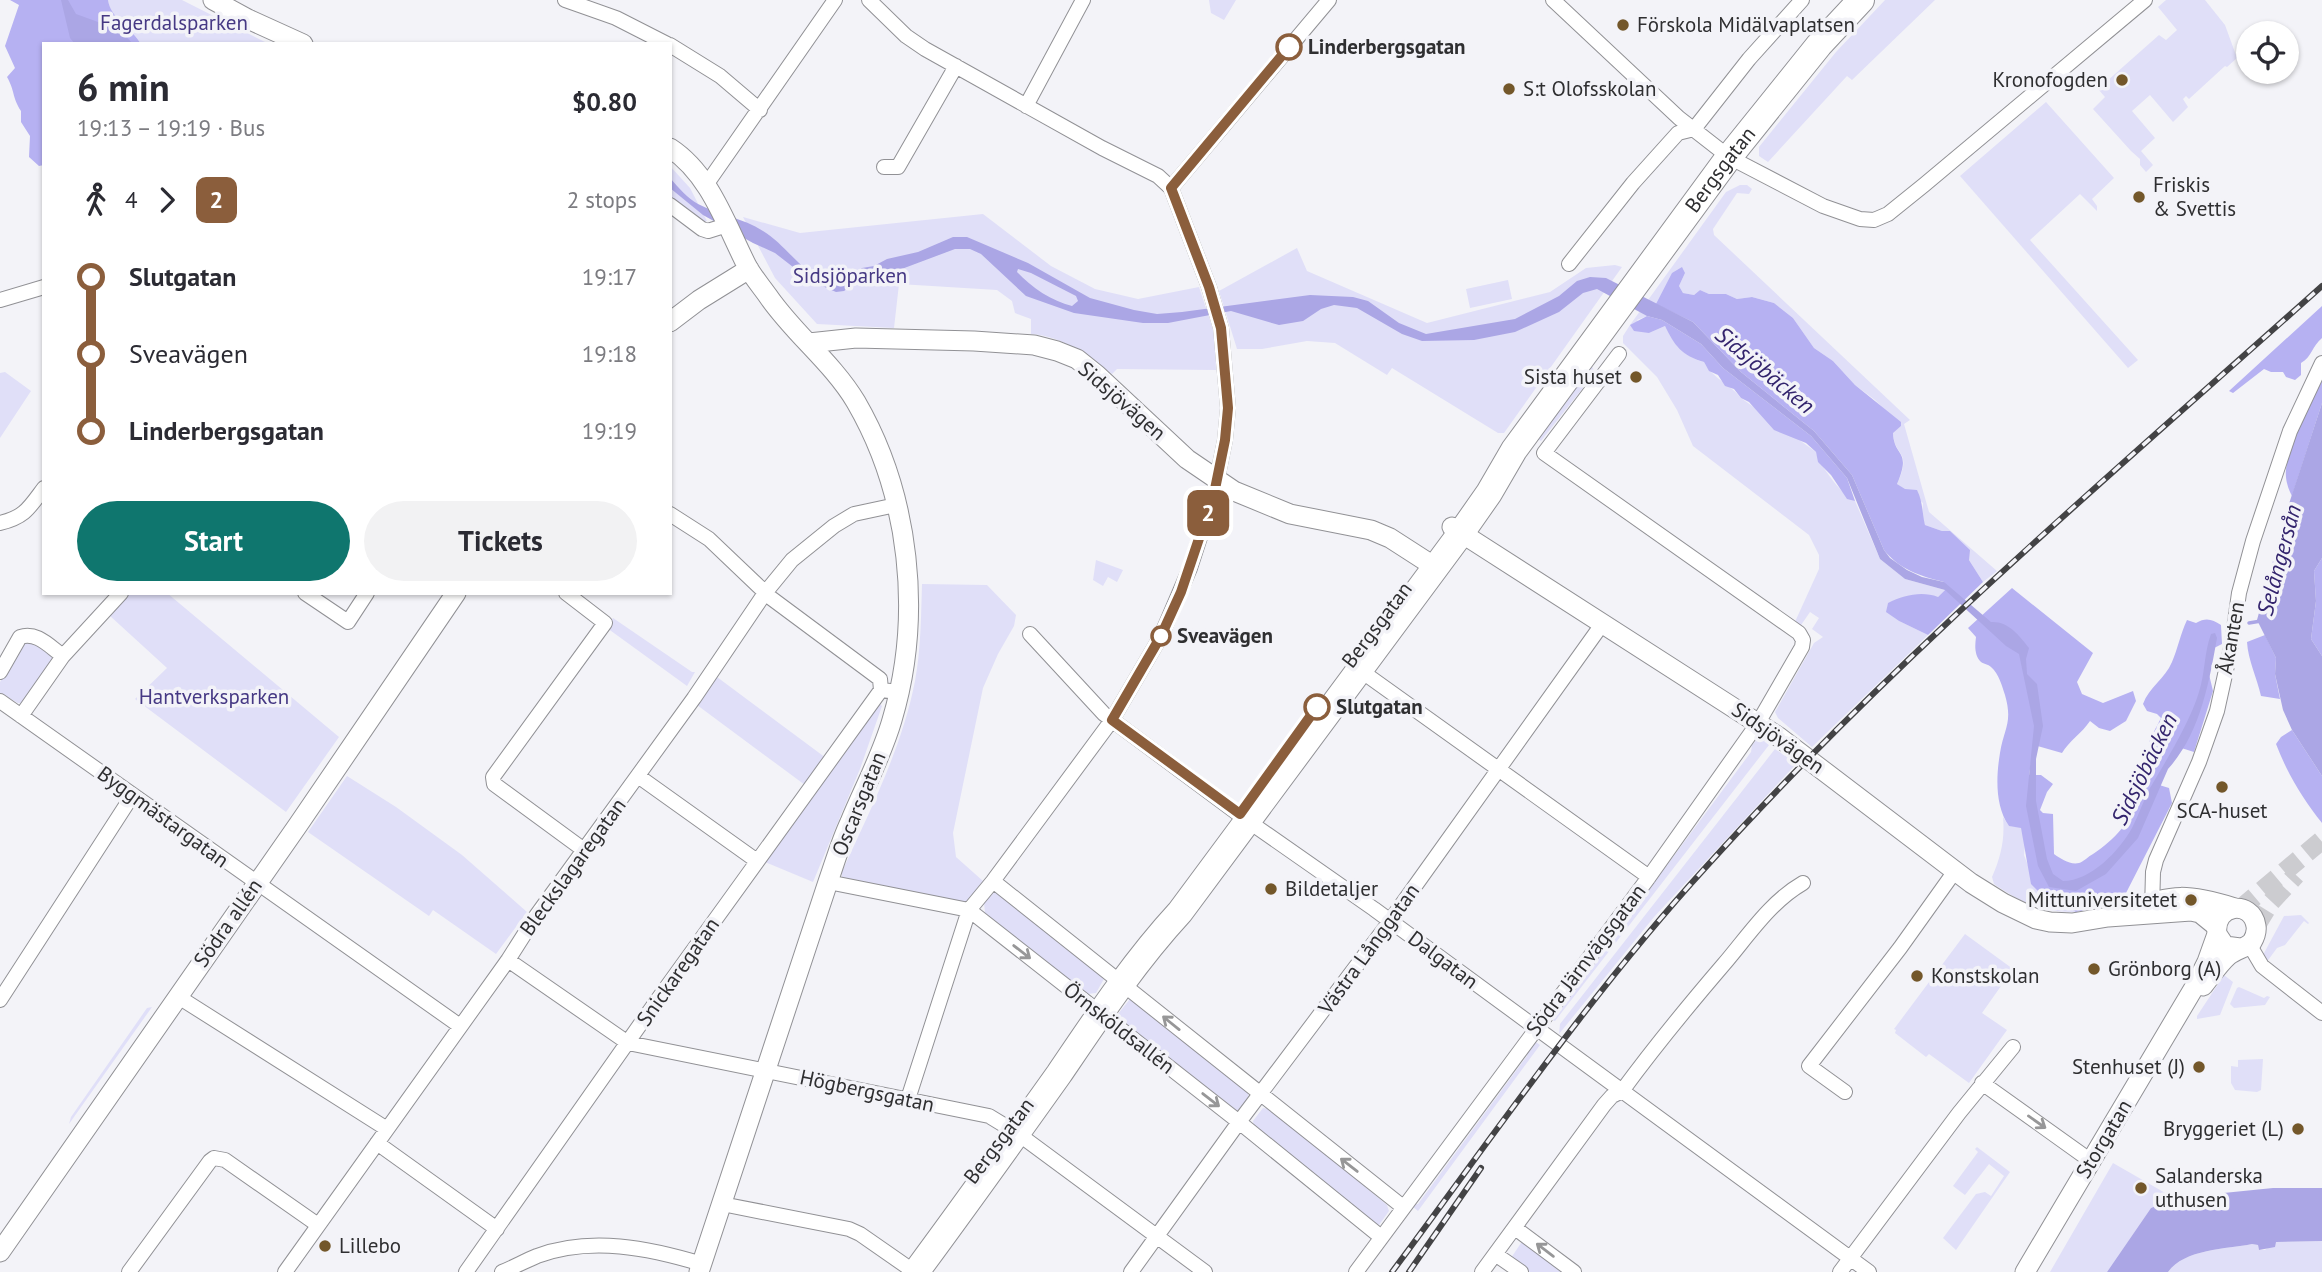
<!DOCTYPE html>
<meta charset="utf-8">
<style>
:root{--surface:#fff;--page:#f2f2f3;--text:#2b2b33;--muted:#7c7c81;--accent:#0f766e}
body{margin:0;font-family:"PT Sans",sans-serif;background:var(--page);color:var(--text);height:100vh;display:flex;flex-direction:column;font-size:26px;white-space:nowrap}
*{box-sizing:border-box;margin:0}
p{font-size:23px;color:var(--muted)}
.icon{flex:none;width:38px;height:38px;fill:none;stroke:currentColor;stroke-width:2;stroke-linecap:round;stroke-linejoin:round}
.map{position:relative;flex:1;overflow:hidden}
.details{position:absolute;left:42px;top:42px;width:630px;height:553px;display:flex;flex-direction:column;background:var(--surface);border-radius:0px;box-shadow:0 2px 5px #0004}
.details>*{flex:none}
.badge{padding:0 14px;border-radius:10px;font-size:24px;line-height:46px}
.fabs{position:absolute;left:2236px;top:21px;display:grid;gap:14px}
.fabs a{display:grid;place-items:center;width:63px;height:63px;border-radius:50%;background:var(--surface);box-shadow:0 2px 5px #0004;font-size:35px}
.map>.badge{position:absolute;translate:-50% -50%;box-shadow:0 0 0 4px #fff}
.legs{display:flex;align-items:center;gap:10px;height:77px;padding:0 35px;font-size:23px}
.legs p{margin-inline-start:auto}
.overview{display:flex;align-items:center;justify-content:space-between;height:119px;padding:0 35px}
h1{font-size:38px;font-weight:700;line-height:52px}
.cta{display:flex;gap:14px;margin-top:auto;padding:14px 35px}
.cta a{flex:1;height:80px;border-radius:42px;background:var(--accent);color:#fff;font-size:28px;font-weight:700;line-height:80px;text-align:center}
.cta a+a{background:var(--page);color:var(--text)}
ul{padding:0 35px;list-style:none}
li{display:flex;align-items:center;gap:24px;height:77px;font-size:26px}
li i{display:grid;place-items:center;width:10px;height:100%;margin:0 9px;background:currentColor}
li i::after{content:'';width:18px;height:18px;margin:-9px;border:5px solid;border-radius:50%;background:var(--surface)}
li p{margin-inline-start:auto}
li:first-child i{background:linear-gradient(#0000 50%,currentColor 0)}
li:last-child i{background:linear-gradient(currentColor 50%,#0000 0)}
.map>svg:first-child{display:block}
.green{fill:#e0dff8}
.forest{fill:#b6b1f2}
.water{fill:#aba6e5;fill-rule:evenodd}
.lines{fill:none;stroke-linecap:round;stroke-linejoin:round}
.stream{stroke:#aba6e5;stroke-width:3.5}
.secondary-tunnel{stroke:#ccccd0;stroke-width:19;stroke-dasharray:19 10;stroke-linecap:butt}
.street-casing{stroke:#919195;stroke-width:16}
.secondary-casing{stroke:#919195;stroke-width:21}
.highway-casing{stroke:#919195;stroke-width:28}
.street{stroke:#fff;stroke-width:14}
.secondary{stroke:#fff;stroke-width:19}
.highway{stroke:#fff;stroke-width:26}
.rail-casing{stroke:#434345;stroke-width:6}
.rail{stroke:#f3f3f8;stroke-width:3.5;stroke-dasharray:10;stroke-linecap:butt}
.oneway{stroke:#979798}
.line-1-casing{stroke:#fff;stroke-width:16}
.line-1{stroke:#8b5e3c;stroke-width:10}
.poi-dot{fill:#73572a;stroke:#f3f3f8;stroke-width:2.5}
.stop-1-dot{fill:#fff;stroke:#8b5e3c;stroke-width:3.5}
.labels{text-anchor:middle;stroke-width:7;stroke-linejoin:round;paint-order:stroke}
.park-label{font-size:21px;fill:#463984;stroke:#f3f3f8}
.poi-label{font-size:21px;fill:#2f2f31;stroke:#f3f3f8;text-anchor:start}
.stop-label{font-size:21px;font-weight:bold;fill:#2f2f31;stroke:#f3f3f8;text-anchor:start}
.street-label{font-size:21px;fill:#2f2f31;stroke:#f3f3f8}
.water-label{font-size:23px;font-style:italic;fill:#33246d;stroke:#f3f3f8}
</style>
<div class="map">
<svg width="2322" height="1272" viewBox="0 0 2322 1272">
<rect width="100%" height="100%" fill="#f3f3f8"/>
<path class="green" d="M108 0H182L269 44H141C131 27 111 19 108 0Z
M1209 0H1236L1224 20 1211 13Z
M1885 0H1935L1852 80 1847 76 1768 162 1759 156V147L1836 52Z
M2166 0H2205L2225 25 2237 58 2227 67 2225 66 2189 99 2186 96 2183 99 2188 107 2173 122 2150 95 2132 111 2155 138 2141 151 2153 165 2146 172 2140 165V159L2131 151 2093 109 2105 97 2098 89 2159 35 2166 40 2177 30 2158 7Z
M2046 102 2114 178 2092 199 2097 206V211L2080 194 2030 240 2138 360 2128 368 1960 176Z
M670 166 690 188 707 221 700 222 670 198Z
M1740 185H1747L1752 189 1749 194 1737 193 1713 229 1714 235 1910 420 1904 424 1929 512 1997 571 1983 582 1969 560 1942 531 1925 525 1922 516 1923 503 1897 484C1913 449 1894 458 1893 432L1901 426 1875 400 1855 385 1833 361 1814 348 1793 318 1774 303 1752 297 1737 299 1726 294H1709L1700 290 1694 295 1683 293 1679 286 1685 273 1647 316 1637 320 1649 333 1665 326C1673 343 1684 357 1704 362 1712 378 1730 384 1741 398L1816 452C1818 463 1844 498 1855 501L1880 559 1905 579 1945 590 1938 597 1888 603 1887 612 1899 621 1928 635 1812 747 1778 718 1775 712 1814 643 1823 637 1812 629 1819 618 1810 612 1799 628 1794 624 1819 569V555L1809 535 1693 446 1677 410 1657 377 1623 343V336L1630 325 1726 192Z
M983 214 1051 266 1095 289 1138 299 1199 287 1215 335 1216 370 1117 369 1112 374C1087 356 1063 336 1031 334V319L1015 313 1012 301 997 290 899 284 894 328 817 324 775 278 743 217 800 233Z
M1297 248 1307 271 1427 323 1550 292 1586 268 1615 265 1622 267 1504 433H1498L1392 368 1387 375 1335 343 1307 341 1262 349H1237L1219 291Z
M1508 280 1512 299 1470 308 1466 289Z
M1591 365 1595 372 1593 375 1541 441 1538 439Z
M5 372 31 391 0 438V373Z
M1096 560 1123 570 1117 582 1108 577 1103 586 1093 580Z
M922 584 987 585 1016 615 1014 626 998 654 983 688 953 833 956 857 983 881 968 900 963 903 842 877V872C870 810 902 748 915 681 921 649 921 616 922 584Z
M129 593H167L339 737 286 812 135 699 167 668 109 615Z
M613 618 692 672H695L687 686 607 628Z
M29 638 53 654V659L23 703H18L0 693V682L24 640Z
M717 677 826 758 805 785 697 705Z
M879 703 882 706 860 769 813 882 765 862Z
M1759 737 1769 745 1555 1021 1552 1020 1751 752 1752 745Z
M1775 749 1797 763 1654 917 1559 1034 1560 1024Z
M347 776 396 807 462 855 527 912 496 954 433 910 429 916 308 832Z
M2003 817 2009 826 2021 827 2025 843 2024 855 2038 891 2076 912C2044 913 2020 902 1994 884L1992 877C2001 857 2005 839 2003 817Z
M996 891 1105 977 1096 993 1087 994 985 913 984 902Z
M2301 915 2309 923 2308 924 2304 921 2285 945 2277 948 2266 963 2263 955 2284 916Z
M1965 934 2013 969 1982 1013 2007 1030 1969 1083 1929 1054 1926 1057 1895 1033 1896 1030 1894 1029Z
M2224 975 2233 982 2220 1015 2197 1019V1016Z
M2239 987 2264 998 2267 996 2270 997 2265 1005 2234 1008 2230 1004 2237 988Z
M1130 999 1247 1089 1249 1098 1241 1110H1233L1118 1019V1014Z
M152 1007 69 1124 71 1117 147 1008Z
M1533 1040 1540 1045 1418 1211 1411 1205 1418 1204 1527 1056 1529 1043Z
M2263 1059 2261 1090 2257 1092 2235 1090 2231 1083V1066L2238 1067V1060Z
M1263 1108 1271 1109 1387 1205 1389 1211 1379 1225 1372 1224 1254 1128 1253 1121Z
M1977 1147 2010 1172 1956 1250 1943 1238 1976 1194 1985 1192 1991 1196 2004 1176 1989 1164 1965 1195 1953 1186 1978 1152 1975 1149Z
M2113 1163 2174 1198 2151 1208 2107 1272H2050Z
M1523 1240 1566 1272H1530L1511 1258Z
M2322 1241V1272H2168C2184 1249 2227 1249 2252 1244L2258 1245 2259 1250H2265L2275 1242Z"/>
<path class="forest" d="M10 0H108C111 19 131 27 141 44H44V165L39 166 29 157 30 136 21 122V111C12 97 15 91 7 77L15 68 5 46 19 5Z
M1682 267 1685 273 1679 286 1683 293 1694 295 1700 290 1709 294H1726L1737 299 1752 297 1774 303 1793 318 1814 348 1833 361 1855 385 1901 422V426L1893 433C1894 458 1912 449 1897 484L1905 489 1917 490C1923 502 1922 513 1925 525L1942 531H1950L1970 550 1969 560 1983 582 1928 635 1899 621 1886 612 1888 603C1904 595 1922 591 1938 597L1945 590 1944 582C1920 576 1899 569 1884 550L1852 475 1814 431 1741 372 1693 322 1656 304 1672 273Z
M2322 306V338C2312 346 2312 357 2301 363V375L2295 380 2286 377 2283 372H2271L2264 369 2233 393 2229 391Z
M1647 316 1662 320 1701 344 1723 368 1811 436 1847 478 1855 501 1847 499 1831 475 1818 462 1816 452 1806 443 1774 430 1749 402 1741 398 1734 389 1725 386 1718 375 1709 371 1704 362C1682 356 1674 345 1665 326L1649 333 1634 331 1630 325Z
M2322 378V403L2292 496C2288 489 2285 479 2286 470 2287 451 2313 396 2322 378Z
M2322 558V656L2311 639 2316 601 2314 571Z
M2012 588 2093 653 2077 682 2082 694 2103 703 2133 691 2136 701 2126 721 2110 731 2099 728 2090 721C2082 733 2069 741 2062 753L2034 745 2029 775H2041L2053 784 2047 792 2040 810 2043 813 2053 814 2054 854C2061 859 2070 865 2079 863 2083 862 2089 856 2093 854 2114 840 2139 816 2136 789L2152 770C2146 740 2148 744 2161 718L2157 714 2147 711 2143 704C2149 687 2165 679 2172 662 2178 648 2180 635 2187 620L2196 623C2206 617 2212 619 2221 625L2222 644 2210 650 2207 666 2213 691 2194 752 2175 746 2156 784 2169 788 2172 803 2126 893 2117 902 2076 912 2038 891 2031 884 2021 828 2009 826C1995 806 1996 777 2000 753 2004 728 2013 723 2005 695 2002 686 1999 674 1991 667 1988 664 1984 664 1981 662 1974 655 1975 645 1976 637L1968 628Z
M2265 635 2276 658 2275 674 2280 699 2261 696C2257 678 2248 660 2247 642Z
M2292 730 2322 776V823C2303 799 2287 773 2276 744L2281 737Z"/>
<path class="water" d="M61 0H68L76 14 120 30 133 44H75L70 38Z
M670 178C679 188 687 198 698 204 719 215 743 218 763 231 790 247 808 285 842 284L862 268 874 266 887 259 918 252 953 237H967L1028 263 1090 298 1134 310 1157 314 1182 312 1310 295 1353 297 1368 301 1399 323 1426 334 1515 319 1559 296 1577 281 1590 277 1606 278 1693 322 1741 372 1814 431 1852 475 1884 550 1890 558 1907 570 1922 577 1944 582 1991 622C2008 621 2019 635 2029 648L2026 659 2027 674 2037 684 2043 726 2036 759V801L2047 859 2053 874 2063 881C2091 881 2119 851 2132 828 2139 815 2143 801 2150 788 2166 761 2190 722 2199 692 2205 674 2204 653 2211 634L2215 633 2217 638C2209 683 2200 734 2168 769L2138 838 2106 874 2076 891 2049 887 2038 866 2026 806 2034 726 2019 654 2006 646 1945 590 1905 579 1880 559 1847 478 1811 436 1723 368 1701 344 1662 320 1647 316 1597 289 1583 293 1559 312 1515 332 1474 340 1422 341 1402 334 1357 308 1334 305 1321 309 1303 321 1279 325 1231 311 1168 323H1143L1074 313 1026 296 981 254 970 249H955L891 273 858 280 844 291 836 292 811 281 775 253 753 243 703 215 670 188ZM1018 269 1031 273 1076 296 1078 301 1072 306C1052 301 1032 288 1017 272Z
M2322 403V558L2314 571 2316 601 2311 639 2322 656V776L2292 730 2283 710 2275 674 2276 658 2257 620 2286 513Z
M2273 1188H2322V1241L2276 1242 2275 1247 2259 1250 2258 1245 2252 1244C2227 1249 2184 1249 2168 1272H2107L2151 1208 2174 1198Z"/>
<g class="lines">
<path class="stream" d="M2249 623 2261 621"/>
<path class="secondary-tunnel" d="M2240 909 2322 840
M2256 926 2270 903 2296 875"/>
<g class="street-casing">
<path id="street" d="M565 0 616 18 667 44
M869 0 906 36 925 49 1102 148 1158 176 1171 188 1209 287 1221 328 1228 408 1225 440 1214 494 1190 568 1161 636 1112 720 993 881 969 910 908 1099
M1553 0 1679 118 1729 157 1823 206 1860 219 1874 220 1888 214 1924 185 2145 0
M670 45 720 76 760 110
M1026 106 1083 0
M884 167H898L956 66
M706 185 835 0
M1171 188 1329 0
M670 205 702 229 708 231 727 225
M1569 264 1633 183 1678 133 1694 129 1749 59 1802 0
M0 300 44 287
M670 514 709 539 771 598 880 679 881 690
M0 523C25 517 29 508 44 488
M305 593 348 622 367 593
M566 593 605 623 493 777 494 784 584 850
M1030 634 1104 714 1248 821 1374 909 1869 1272
M1357 668 1649 877
M0 672 20 637C37 631 50 647 63 656
M0 701 460 1026
M21 716 63 656 121 593
M638 776 757 861
M993 881 1403 1207
M828 882 969 910 1239 1122 1381 1237
M2152 910 2153 872 2156 860 2199 762 2217 711 2232 643 2239 593 2253 541 2290 431 2322 363
M2249 944 2262 966 2322 1013
M508 960 628 1043 989 1116 1017 1133 1205 1272
M177 996 387 1129
M0 1000 132 796
M1982 1083 2091 1161
M1845 1092 1809 1066 1900 948 1955 871
M377 1143 497 1229
M722 1204 849 1229 860 1234 906 1266 923 1270
M1515 1228 1574 1272
M1495 1254 1521 1272
M129 1272 210 1161 214 1158 225 1160 318 1225
M285 1272 508 960 536 916 694 698 765 593 792 560 834 526 854 514 896 505
M466 1272 663 992 881 690 899 692
M502 1272C514 1267 525 1261 537 1256 591 1236 649 1248 702 1264
M1131 1272 1239 1122 1385 928 1603 623
M1356 1272 1649 877 1758 723 1802 647 1803 640 1799 633 1544 453 1619 354
M1482 1272 1604 1105 1612 1096 1622 1091C1655 1046 1688 1006 1724 964 1748 936 1770 902 1803 883
M1840 1272 1959 1113 2013 1047"/>
</g>
<g class="secondary-casing">
<path id="secondary" d="M213 0 248 19 303 44
M670 148C710 174 726 225 747 266 753 277 761 286 768 296 794 334 832 362 856 402 910 495 923 616 892 720 882 755 864 788 850 822 841 841 835 862 828 882L699 1272
M670 322 699 300 749 269
M809 343 856 338 974 341 1034 345 1057 351 1077 359 1097 375 1187 459 1234 491 1290 514 1371 530 1390 538 1435 567
M1452 527 1779 737 1971 883 2003 903 2036 919 2050 922 2072 923 2108 917 2191 911 2200 913 2216 926
M2127 910C2173 893 2189 894 2235 908
M2203 986C2211 976 2219 964 2228 956 2235 950 2246 948 2252 942 2255 937 2257 932 2256 926 2252 899 2213 904 2217 934L2225 946 2240 948
M0 1252 298 825 456 593
M2025 1272 2195 986 2207 962 2217 934"/>
</g>
<g class="highway-casing">
<g id="highway">
<path id="s1" d="M916 1272C964 1207 1012 1140 1059 1074 1097 1018 1134 962 1180 912L1461 533 1489 493 1514 450 1729 157 1819 45 1861 0"/>
</g>
</g>
<use href="#street" class="street"/>
<use href="#secondary" class="secondary"/>
<use href="#highway" class="highway"/>
<g class="rail-casing">
<path id="rail" d="M1392 1272C1494 1135 1591 993 1706 867 1895 657 2112 474 2322 286
M1409 1272 1481 1168"/>
</g>
<use href="#rail" class="rail"/>
</g>
<defs><path id="oneway-shaft" d="M-6 0H5M1.5-3L5.5 0L1.5 3" fill="none" stroke-width="1.6" stroke-linecap="round" stroke-linejoin="round" transform="scale(1.75)"/></defs>
<g class="oneway">
<use href="#oneway-shaft" transform="translate(1022 952) rotate(38)"/>
<use href="#oneway-shaft" transform="translate(1171 1023) rotate(-141)"/>
<use href="#oneway-shaft" transform="translate(1211 1100) rotate(38)"/>
<use href="#oneway-shaft" transform="translate(2037 1122) rotate(35)"/>
<use href="#oneway-shaft" transform="translate(1349 1165) rotate(-142)"/>
<use href="#oneway-shaft" transform="translate(1545 1250) rotate(-143)"/>
</g>
<g class="lines">
<g class="line-1-casing">
<path id="line-1" d="M1289 47 1171 188 1209 287 1221 328 1228 408 1225 440 1214 494 1181 592 1161 636 1112 720 1240 814 1317 707"/>
</g>
<use href="#line-1" class="line-1"/>
</g>
<g class="poi-dot">
<circle cx="1623" cy="25" r="7"/>
<circle cx="2122" cy="80" r="7"/>
<circle cx="1509" cy="89" r="7"/>
<circle cx="2139" cy="197" r="7"/>
<circle cx="1636" cy="377" r="7"/>
<circle cx="2222" cy="787" r="7"/>
<circle cx="1271" cy="889" r="7"/>
<circle cx="2191" cy="900" r="7"/>
<circle cx="2094" cy="969" r="7"/>
<circle cx="1917" cy="976" r="7"/>
<circle cx="2199" cy="1067" r="7"/>
<circle cx="2298" cy="1129" r="7"/>
<circle cx="2141" cy="1188" r="7"/>
<circle cx="325" cy="1246" r="7"/>
</g>
<g class="stop-1-dot">
<circle cx="1289" cy="47" r="12"/>
<circle cx="1161" cy="636" r="9"/>
<circle cx="1317" cy="707" r="12"/>
</g>
<g class="labels">
<g class="park-label">
<text x="174" y="30">Fagerdalsparken</text>
<text x="850" y="283">Sidsjöparken</text>
<text x="214" y="704">Hantverksparken</text>
</g>
<g class="poi-label">
<text x="1637" y="32">Förskola Midälvaplatsen</text>
<text x="2108" y="87" text-anchor="end">Kronofogden</text>
<text x="1523" y="96">S:t Olofsskolan</text>
<text x="2153" y="192">Friskis<tspan x="2153" dy="24">&amp; Svettis</tspan></text>
<text x="1622" y="384" text-anchor="end">Sista huset</text>
<text x="2222" y="818" text-anchor="middle">SCA-huset</text>
<text x="1285" y="896">Bildetaljer</text>
<text x="2177" y="907" text-anchor="end">Mittuniversitetet</text>
<text x="2108" y="976">Grönborg (A)</text>
<text x="1931" y="983">Konstskolan</text>
<text x="2185" y="1074" text-anchor="end">Stenhuset (J)</text>
<text x="2284" y="1136" text-anchor="end">Bryggeriet (L)</text>
<text x="2155" y="1183">Salanderska<tspan x="2155" dy="24">uthusen</tspan></text>
<text x="339" y="1253">Lillebo</text>
</g>
<g class="stop-label">
<text x="1308" y="54">Linderbergsgatan</text>
<text x="1177" y="643">Sveavägen</text>
<text x="1336" y="714">Slutgatan</text>
</g>
<g class="street-label">
<text dy="7" stroke="none"><textPath href="#s1" startOffset="1365">Bergsgatan</textPath></text>
<text transform="translate(1122 401) rotate(41)" y="7">Sidsjövägen</text>
<text transform="translate(1377 625) rotate(-53)" y="7">Bergsgatan</text>
<text transform="translate(2231 638) rotate(-80)" y="7">Åkanten</text>
<text transform="translate(1778 738) rotate(35)" y="7">Sidsjövägen</text>
<text transform="translate(859 804) rotate(-68)" y="7">Oscarsgatan</text>
<text transform="translate(163 817) rotate(36)" y="7">Byggmästargatan</text>
<text transform="translate(573 867) rotate(-54)" y="7">Bleckslagaregatan</text>
<text transform="translate(228 923) rotate(-55)" y="7">Södra allén</text>
<text transform="translate(1369 949) rotate(-54)" y="7">Västra Långgatan</text>
<text transform="translate(1443 960) rotate(37)" y="7">Dalgatan</text>
<text transform="translate(1586 960) rotate(-53)" y="7">Södra Järnvägsgatan</text>
<text transform="translate(678 972) rotate(-55)" y="7">Snickaregatan</text>
<text transform="translate(1119 1028) rotate(38)" y="7">Örnsköldsallén</text>
<text transform="translate(867 1091) rotate(12)" y="7">Högbergsgatan</text>
<text transform="translate(2104 1139) rotate(-59)" y="7">Storgatan</text>
<text transform="translate(999 1141) rotate(-53)" y="7">Bergsgatan</text>
</g>
<g class="water-label">
<text transform="translate(1765 370) rotate(40)" y="8">Sidsjöbäcken</text>
<text transform="translate(2279 560) rotate(-75)" y="8">Selångersån</text>
<text transform="translate(2144 769) rotate(-64)" y="8">Sidsjöbäcken</text>
</g>
</g>
</svg>
<div class="fabs">
<a><svg class="icon" aria-label="locate" viewBox="0 0 24 24"><circle cx="12" cy="12" r="6"/><path d="M12 2v4M12 18v4M2 12h4M18 12h4"/></svg></a>
</div>
<b class="badge" style="left:1208px;top:513px;background:#8b5e3c;color:#fff">2</b>
<section class="details">
<div class="overview"><div><h1>6 min</h1><p>19:13 – 19:19 · Bus</p></div><b>$0.80</b></div>
<div class="legs"><svg class="icon" aria-label="walk" viewBox="0 0 24 24"><circle cx="13" cy="4" r="2"/><path d="M13 8l-2 6 4 7M11 14l-3 7M7 12l3-4h3l4 4"/></svg>4<svg class="icon" aria-label="forward" viewBox="0 0 24 24"><path d="M9 5l7 7-7 7"/></svg><b class="badge" style="background:#8b5e3c;color:#fff">2</b><p>2 stops</p></div>
<ul>
<li><i style="color:#8b5e3c"></i><b>Slutgatan</b><p>19:17</p></li>
<li><i style="color:#8b5e3c"></i><span>Sveavägen</span><p>19:18</p></li>
<li><i style="color:#8b5e3c"></i><b>Linderbergsgatan</b><p>19:19</p></li>
</ul>
<div class="cta"><a>Start</a><a>Tickets</a></div>
</section>
</div>
